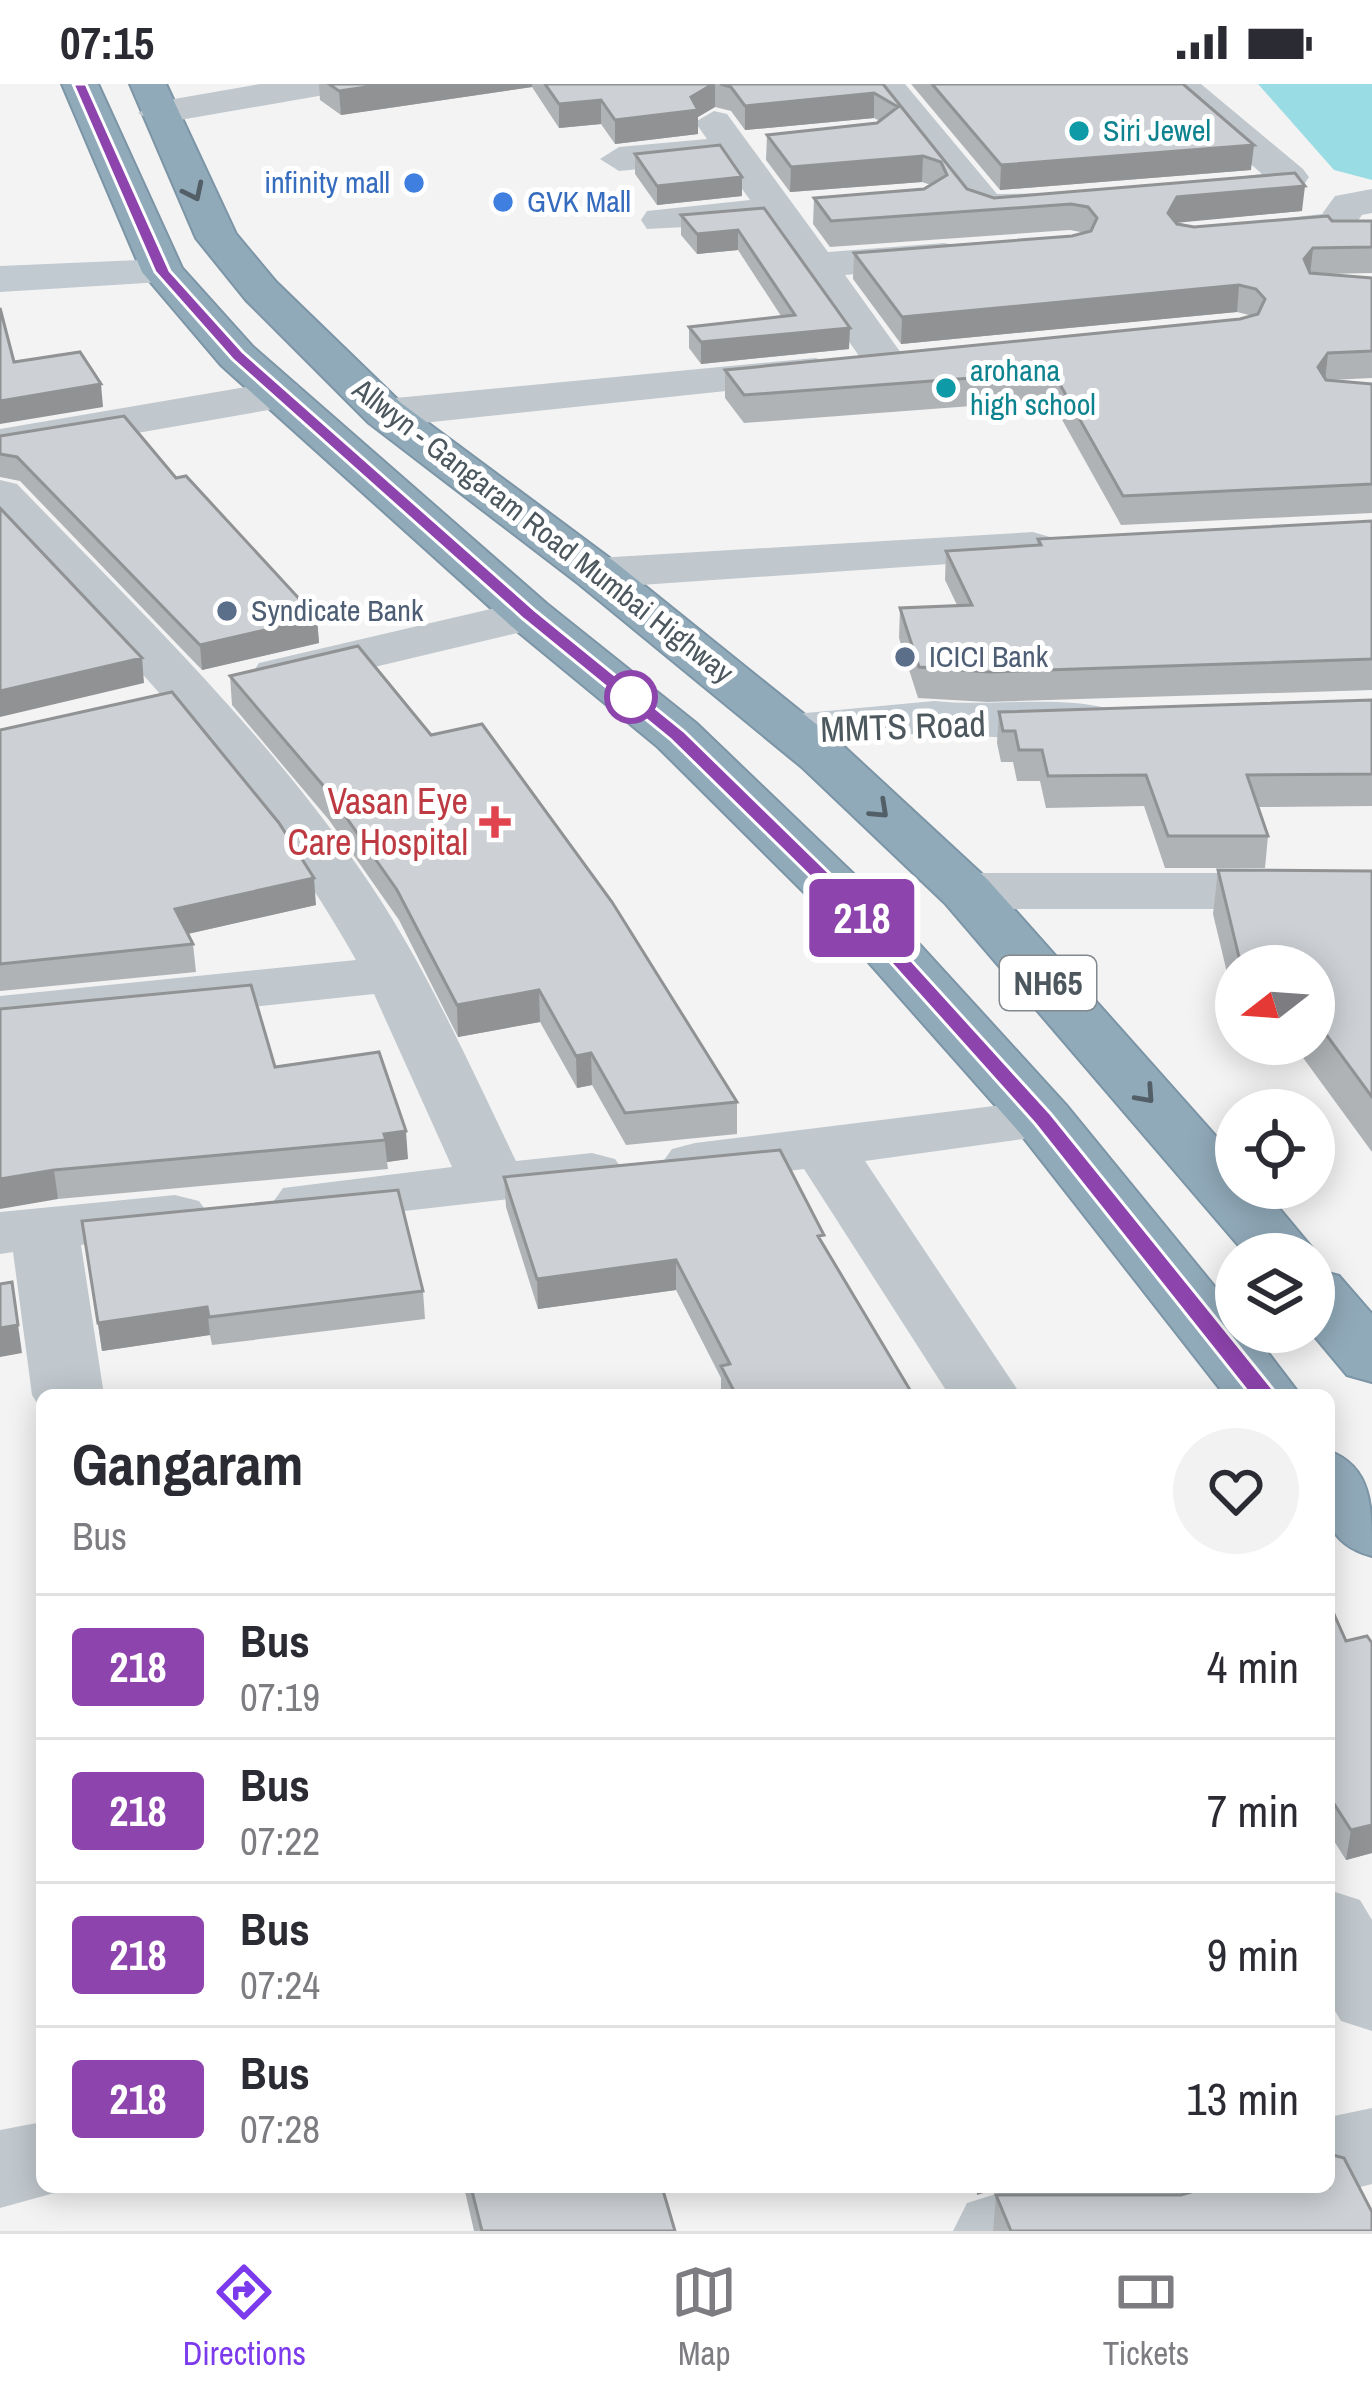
<!DOCTYPE html>
<style>
:root{--surface:#fff;--page:#f2f2f3;--text:#2b2b33;--muted:#7c7c81;--line:#e1e1e2;--accent:#7c3aed}
body{margin:0;font-family:"Archivo Narrow",sans-serif;background:var(--page);color:var(--text);height:100vh;display:flex;flex-direction:column;font-size:45px;white-space:nowrap}
*{box-sizing:border-box;margin:0}
p{font-size:39px;color:var(--muted)}
.icon{flex:none;width:66px;height:66px;fill:none;stroke:currentColor;stroke-width:2;stroke-linecap:round;stroke-linejoin:round}
.map{position:relative;flex:1;overflow:hidden}
.side{position:absolute;left:36px;top:1305px;width:1299px;height:804px;display:flex;flex-direction:column;background:var(--surface);border-radius:18px;box-shadow:0 6px 30px #0003}
.side>*{flex:none}
.badge{padding:0 24px;border-radius:9px;font-size:42px;line-height:78px}
.needle{width:78px;rotate:253deg}
.fabs{position:absolute;left:1215px;top:861px;display:grid;gap:24px}
.fabs a{display:grid;place-items:center;width:120px;height:120px;border-radius:50%;background:var(--surface);box-shadow:0 6px 30px #0003;font-size:60px}
.map>.badge{position:absolute;translate:-50% -50%;box-shadow:0 0 0 6px #fff}
.round{display:grid;place-items:center;flex:none;width:126px;height:126px;border-radius:63px;background:var(--page)}
.summary{display:flex;align-items:center;justify-content:space-between;height:204px;padding:0 36px}
h1{font-size:57px;font-weight:800;line-height:90px}
ul{padding:0;list-style:none}
li{display:flex;align-items:center;gap:36px;height:144px;padding:0 36px;border-top:3px solid var(--line)}
li div{flex:1}
li b{display:block;font-size:45px}
li em{font-style:normal}
li .badge{min-width:132px;font-weight:700;text-align:center}
.status{display:flex;justify-content:space-between;align-items:center;height:84px;padding:0 60px;background:var(--surface);direction:ltr}
.status svg{height:33px;fill:currentColor}
.tab-bar{display:flex;justify-content:space-around;align-items:center;height:168px;border-top:3px solid var(--line);background:var(--surface);font-size:33px;color:var(--muted)}
.tab-bar a{display:grid;justify-items:center;gap:6px}
.tab-bar .on{color:var(--accent)}
.map>svg:first-child{display:block}
.water{fill:#9adce3}
.lines{fill:none;stroke-linecap:round;stroke-linejoin:round}
.highway-casing{stroke:#7c95a6;stroke-width:4}
.street{fill:#c0c8cd;fill-rule:evenodd}
.secondary{fill:#c1cad1;fill-rule:evenodd}
.highway{fill:#91aaba;fill-rule:evenodd}
.wall{fill:#b0b3b6}
.shaded-wall{fill:#909294}
.building{fill:#cdd0d4;stroke:#909294;stroke-width:3}
.oneway{stroke:#535f67}
.line{fill:#8e44ad;stroke:#fff;stroke-width:3}
.culture-dot{fill:#0f9aa8;stroke:#fff;stroke-width:4.5}
.shop-dot{fill:#3f7fe0;stroke:#fff;stroke-width:4.5}
.service-dot{fill:#5c6f8a;stroke:#fff;stroke-width:4.5}
.stop-dot{fill:#fff;stroke:#8e44ad;stroke-width:6}
.health-dot{fill:#e0444e;stroke:#fff;stroke-width:4.5}
.labels{text-anchor:middle;stroke-width:10;stroke-linejoin:round;paint-order:stroke}
.far-culture-label{font-size:30px;fill:#0d838f;stroke:#fff;text-anchor:start}
.far-shop-label{font-size:30px;fill:#366cbe;stroke:#fff;text-anchor:end}
.far-street-label{font-size:30px;fill:#4c575e;stroke:#fff}
.far-service-label{font-size:30px;fill:#4e5e75;stroke:#fff;text-anchor:start}
.shield{fill:#fff;stroke:#82898e;stroke-width:3}
.shield-label{font-size:33px;font-weight:bold;fill:#4c575e}
.street-label{font-size:36px;fill:#4c575e;stroke:#fff}
.health-label{font-size:36px;fill:#be3a42;stroke:#fff;text-anchor:end}
</style>
<div class="status"><b>07:15</b><svg viewBox="0 0 49 12"><path d="M0 12V9h3v3zM5 12V6h3v6zM10 12V3h3v9zM15 12V0h3v12zM26 1h20v11H26zM47 4h2v5h-2z"/></svg></div>
<div class="map">
<svg width="1372" height="2147" viewBox="0 0 1372 2147">
<rect width="100%" height="100%" fill="#f4f3f3"/>
<path class="water" d="M1258 0H1372V96L1334 86Z"/>
<g class="lines">
<g class="highway-casing">
<path id="highway" d="M62 0H98L182 184 253 263 547 520 696 639 867 803 1066 1021 1236 1229V1248H1252L1300 1311H1225L1020 1049 825 829 658 663 511 542 221 281 142 188Z
M130 0H166L236 150 276 198 401 319 615 478 841 660 987 795 1236 1075V1104H1262L1317 1170 1314 1175V1170H1246L945 819 803 684 579 500 369 339 246 216 196 154Z
M1314 1185 1339 1192 1372 1230V1298L1347 1291 1311 1248Z
M1329 1367C1372 1383 1372 1422 1372 1472 1314 1456 1329 1417 1329 1367Z"/>
</g>
<path class="street" d="M260 0H342L324 11 157 40 138 29 157 18Z
M867 0H905L997 110 1072 109 1078 118 1072 127C1040 135 1000 139 969 128Z
M1160 0H1201L1303 85 1309 93 1299 108 1209 118 1195 114 1189 106 1195 98 1262 90Z
M714 27 727 30 828 168 944 159 959 162 965 171 959 180 845 191 909 280 903 289H871L766 139 647 145 641 136 647 127 750 116 722 77 619 87 600 75 619 63 707 55 695 38Z
M1372 105V129L1362 131 1349 150 1251 161 1237 158 1231 149 1237 140 1322 130 1335 112Z
M815 274 831 278 837 287 831 296 385 343 369 339 362 329 369 319 385 315Z
M281 297 297 301 304 311 297 321 0 373V345Z
M0 396 17 400C141 528 272 654 372 803 429 889 471 984 516 1077L592 1069 615 1075 625 1089 615 1103 307 1138 283 1132 273 1118 283 1104 452 1083 374 910 0 950V912L356 876C264 710 129 575 0 438Z
M1033 448 1050 453 1058 463 1050 473 597 504 579 500 572 489 579 478 597 474Z
M529 516 547 520 555 531 547 542 278 606 259 601 252 590 259 579Z
M966 789H1372V825H966L945 819 937 807 945 795Z
M1043 1016 1066 1021 1075 1035 1066 1049 865 1077 1021 1311H949L804 1085 695 1099 672 1093 662 1079 672 1065 695 1059Z
M175 1111 199 1117 209 1131 199 1145 81 1161 104 1311H42V1327L32 1311 13 1168 0 1170V1128Z
M1329 1806 1360 1816 1372 1836V1947L1341 1937 1329 1917Z
M1372 2024V2100L1329 2111 1307 2103H1329V2033Z
M42 2038V2103H76L0 2124V2046Z
M1018 2103H1241L1227 2131 1174 2147H953L967 2119Z"/>
<path class="secondary" d="M163 175 178 179 184 188 178 197 0 208V182Z
M934 617C989 623 1055 611 1106 624L1114 635 1106 646C1050 660 993 652 937 650 890 648 841 658 795 662L776 658 768 646 776 634 795 630Z"/>
<use href="#highway" class="highway"/>
</g>
<path class="wall" d="M319 0H883L967 105 994 114 1302 127 1177 138 1194 143 1372 137V189L1325 190 1372 194V294L1331 296 1372 300V429L1121 441 1051 316 744 339 725 314V286L1240 235 1253 232 1237 228 901 260 853 195 854 169 1072 152 1086 149 1070 146 830 163 813 140 814 114 924 105 931 101 922 98 790 108 766 76 767 51 877 39 880 37 874 34 745 46 731 27 715 23 698 33V50L615 60 601 40 559 44 532 3 341 31 320 16Z
M911 0H1183L1251 86 1000 106Z
M635 70 742 93V112L657 121 635 90Z
M764 124 849 265 701 280 689 264V243L781 232 738 166 697 170 681 151V131Z
M0 352 176 394 317 534 319 559 202 586 20 397 0 393Z
M1372 437V606L987 618 918 614 899 554 900 524 957 521 945 496 946 467 1037 461 1038 455Z
M230 592 431 651 737 1018V1050L626 1061 592 1001 577 1004 540 938 458 953 399 836 329 736 232 621Z
M1372 616V722L1258 723 1268 752 1265 784H1165L1144 722 1046 724 1040 697H1017L1013 678H1001L997 659 999 628Z
M0 646 316 821 188 850 193 860 196 888 0 907Z
M1218 786 1372 787V1068L1293 960H1314V882H1236V918H1234L1213 830Z
M0 925 275 983 379 968 408 1075 387 1078 388 1085 58 1115Z
M504 1093 824 1162 913 1311H721V1294L676 1206 538 1225 506 1123Z
M82 1137 423 1207 425 1235 212 1261 210 1251 102 1267Z
M1329 1519 1372 1769 1346 1776 1329 1749Z
M1329 2052 1332 2058 1330 2070 1372 2147H993L996 2111H1181L1329 2103Z
M464 2103H662L675 2147H474Z"/>
<path class="shaded-wall" d="M387 0H532V3L341 31 339 7Z
M713 0H715V23L698 33V50L615 60V36L691 13Z
M874 9V34L745 46V22Z
M601 16V40L559 44V20Z
M1254 61 1251 86 1000 106 1001 81Z
M923 72 922 98 790 108 791 83Z
M742 93V112L657 121V102Z
M1305 102 1302 127 1175 139 1168 129 1177 113Z
M738 146V166L697 170V150Z
M1313 164 1310 191 1304 175Z
M1239 201 1237 228 901 260 902 233Z
M850 244 849 265 701 280V258Z
M1328 269 1325 297 1318 283Z
M101 300 103 323 0 340V317Z
M317 534 319 559 202 586 200 561Z
M142 574 144 599 0 633V607Z
M314 794 316 821 178 852 175 825Z
M539 906 540 938 458 953 457 921Z
M591 969 592 1001 577 1004 576 972Z
M406 1047 408 1075 387 1078 384 1050Z
M54 1086 58 1115 0 1125V1095Z
M676 1176V1206L538 1225 537 1195Z
M207 1223 210 1251 102 1267 98 1239Z
M16 1226 22 1269 0 1273V1244Z
M1372 1741V1769L1346 1776 1351 1746Z
M977 2103H1003L977 2111Z"/>
<path class="building" d="M329 0H387L339 7Z
M545 0H713L691 13 698 26 615 36 601 16 559 20Z
M720 0H883L967 105 994 114 1295 89 1305 102 1177 113 1168 129 1177 140 1194 143 1328 132 1332 137H1372V163L1313 164 1304 175 1310 189 1372 194V267L1328 269 1318 283 1326 296 1372 300V400L1123 412 1053 288 744 311 725 286 1240 235 1258 230 1265 215 1256 205 1239 201 902 233 854 169 1072 152 1091 147 1097 134 1088 123 1071 120 831 137 814 114 924 105 947 91 941 78 923 72 791 83 767 51 877 39 898 23 874 9 745 22 731 3Z
M932 0H1183L1254 61 1001 81Z
M720 61 742 93 657 102 635 70Z
M764 124 850 244 701 258 689 243 795 231 738 146 697 150 681 131Z
M0 224 14 278 80 268 101 300 0 317Z
M124 332 176 394 186 392 317 534 200 561 17 373 0 370V352Z
M0 424 142 574 0 607Z
M1372 437V575L989 588 919 583 900 524 972 521 946 467 1041 461 1038 455Z
M358 562 431 651 482 640 612 818 737 1018 625 1029 591 969 576 972 539 906 457 921 397 806 327 706 230 592Z
M172 608 279 739 314 794 175 825 193 860 0 880V646Z
M1372 616V690L1247 691 1268 752H1168L1146 691 1048 692 1042 666H1019L1015 647H1003L999 628Z
M1218 786 1372 787V1013L1314 934V882H1275L1269 873H1239Z
M251 901 275 983 379 968 406 1047 384 1050 386 1056 54 1086 0 1095V925Z
M780 1066 824 1151 818 1152 913 1311H736L721 1282 730 1280 676 1176 537 1195 504 1093Z
M398 1106 423 1207 209 1233 207 1223 98 1239 82 1137Z
M12 1198 18 1241 0 1244V1200Z
M1329 1519 1346 1557 1367 1552 1372 1559V1741L1351 1746 1329 1712Z
M1329 2070 1344 2074 1372 2128V2147H1011L996 2111H1181L1208 2103H1329Z
M471 2103H662L675 2147H482Z"/>
<defs><path id="oneway-chevron" d="M-2-3.5L2.5 0L-2 3.5" fill="none" stroke-width="1.6" stroke-linecap="round" stroke-linejoin="round" transform="scale(3)"/></defs>
<g class="oneway">
<use href="#oneway-chevron" transform="translate(194 108) rotate(64)"/>
<use href="#oneway-chevron" transform="translate(880 726) rotate(43)"/>
<use href="#oneway-chevron" transform="translate(1146 1011) rotate(48)"/>
</g>
<path class="line" d="M73 0H86L170 187 243 268 536 527 684 647 853 812 1051 1030 1273 1305V1317H1255L1035 1040 839 821 670 655 523 535 232 275 155 188Z"/>
<g class="culture-dot">
<circle cx="1079" cy="47" r="12"/>
<circle cx="946" cy="304" r="12"/>
</g>
<g class="shop-dot">
<circle cx="414" cy="99" r="12"/>
<circle cx="503" cy="118" r="12"/>
</g>
<g class="service-dot">
<circle cx="227" cy="527" r="12"/>
<circle cx="905" cy="573" r="12"/>
</g>
<circle class="stop-dot" cx="631" cy="613" r="24"/>
<path class="health-dot" d="M489 720h12v12h12v12h-12v12h-12v-12h-12v-12h12z"/>
<g class="labels">
<g class="far-culture-label">
<text x="1103" y="57">Siri Jewel</text>
<text x="970" y="297">arohana<tspan x="970" dy="34">high school</tspan></text>
</g>
<g class="far-shop-label">
<text x="390" y="109">infinity mall</text>
<text x="527" y="128" text-anchor="start">GVK Mall</text>
</g>
<g class="far-street-label">
<text transform="translate(543 447) rotate(38)" y="10">Allwyn - Gangaram Road Mumbai Highway</text>
</g>
<g class="far-service-label">
<text x="251" y="537">Syndicate Bank</text>
<text x="929" y="583">ICICI Bank</text>
</g>
<rect class="shield" x="1000" y="872" width="96" height="54" rx="9"/>
<g class="shield-label">
<text x="1048" y="911">NH65</text>
</g>
<g class="street-label">
<text transform="translate(903 642) rotate(-2)" y="13">MMTS Road</text>
</g>
<g class="health-label">
<text x="468" y="730">Vasan Eye<tspan x="468" dy="41">Care Hospital</tspan></text>
</g>
</g>
</svg>
<div class="fabs">
<a><svg class="needle" viewBox="-14 -14 28 28"><path d="M0-13l5 13h-10z" fill="#e53935"/><path d="M0 13l5-13h-10z" fill="#7c7c81"/></svg></a>
<a><svg class="icon" aria-label="locate" viewBox="0 0 24 24"><circle cx="12" cy="12" r="6"/><path d="M12 2v4M12 18v4M2 12h4M18 12h4"/></svg></a>
<a><svg class="icon" aria-label="layers" viewBox="0 0 24 24"><path d="M12 4l9 5-9 5-9-5zM3 14l9 5 9-5"/></svg></a>
</div>
<b class="badge" style="left:862px;top:834px;background:#8e44ad;color:#fff">218</b>
<section class="side">
<div class="summary"><div><h1>Gangaram</h1><p>Bus</p></div><a class="round"><svg class="icon" aria-label="heart" viewBox="0 0 24 24"><path d="M12 20l-8-8c-3-5 5-10 8-4 3-6 11-1 8 4z"/></svg></a></div>
<ul>
<li><span class="badge" style="background:#8e44ad;color:#fff">218</span><div><b>Bus</b><p>07:19</p></div><em>4 min</em></li>
<li><span class="badge" style="background:#8e44ad;color:#fff">218</span><div><b>Bus</b><p>07:22</p></div><em>7 min</em></li>
<li><span class="badge" style="background:#8e44ad;color:#fff">218</span><div><b>Bus</b><p>07:24</p></div><em>9 min</em></li>
<li><span class="badge" style="background:#8e44ad;color:#fff">218</span><div><b>Bus</b><p>07:28</p></div><em>13 min</em></li>
</ul>
</section>
</div>
<nav class="tab-bar">
<a class="on"><svg class="icon" aria-label="directions" viewBox="0 0 24 24"><path d="M12 3l9 9-9 9-9-9zM9 14v-3h6M13 9l2 2-2 2"/></svg>Directions</a>
<a><svg class="icon" aria-label="map" viewBox="0 0 24 24"><path d="M3 6l6-2 6 2 6-2v14l-6 2-6-2-6 2zM9 4v14M15 6v14"/></svg>Map</a>
<a><svg class="icon" aria-label="tickets" viewBox="0 0 24 24"><path d="M3 7h18v10H3zM15 7v10"/></svg>Tickets</a>
</nav>
